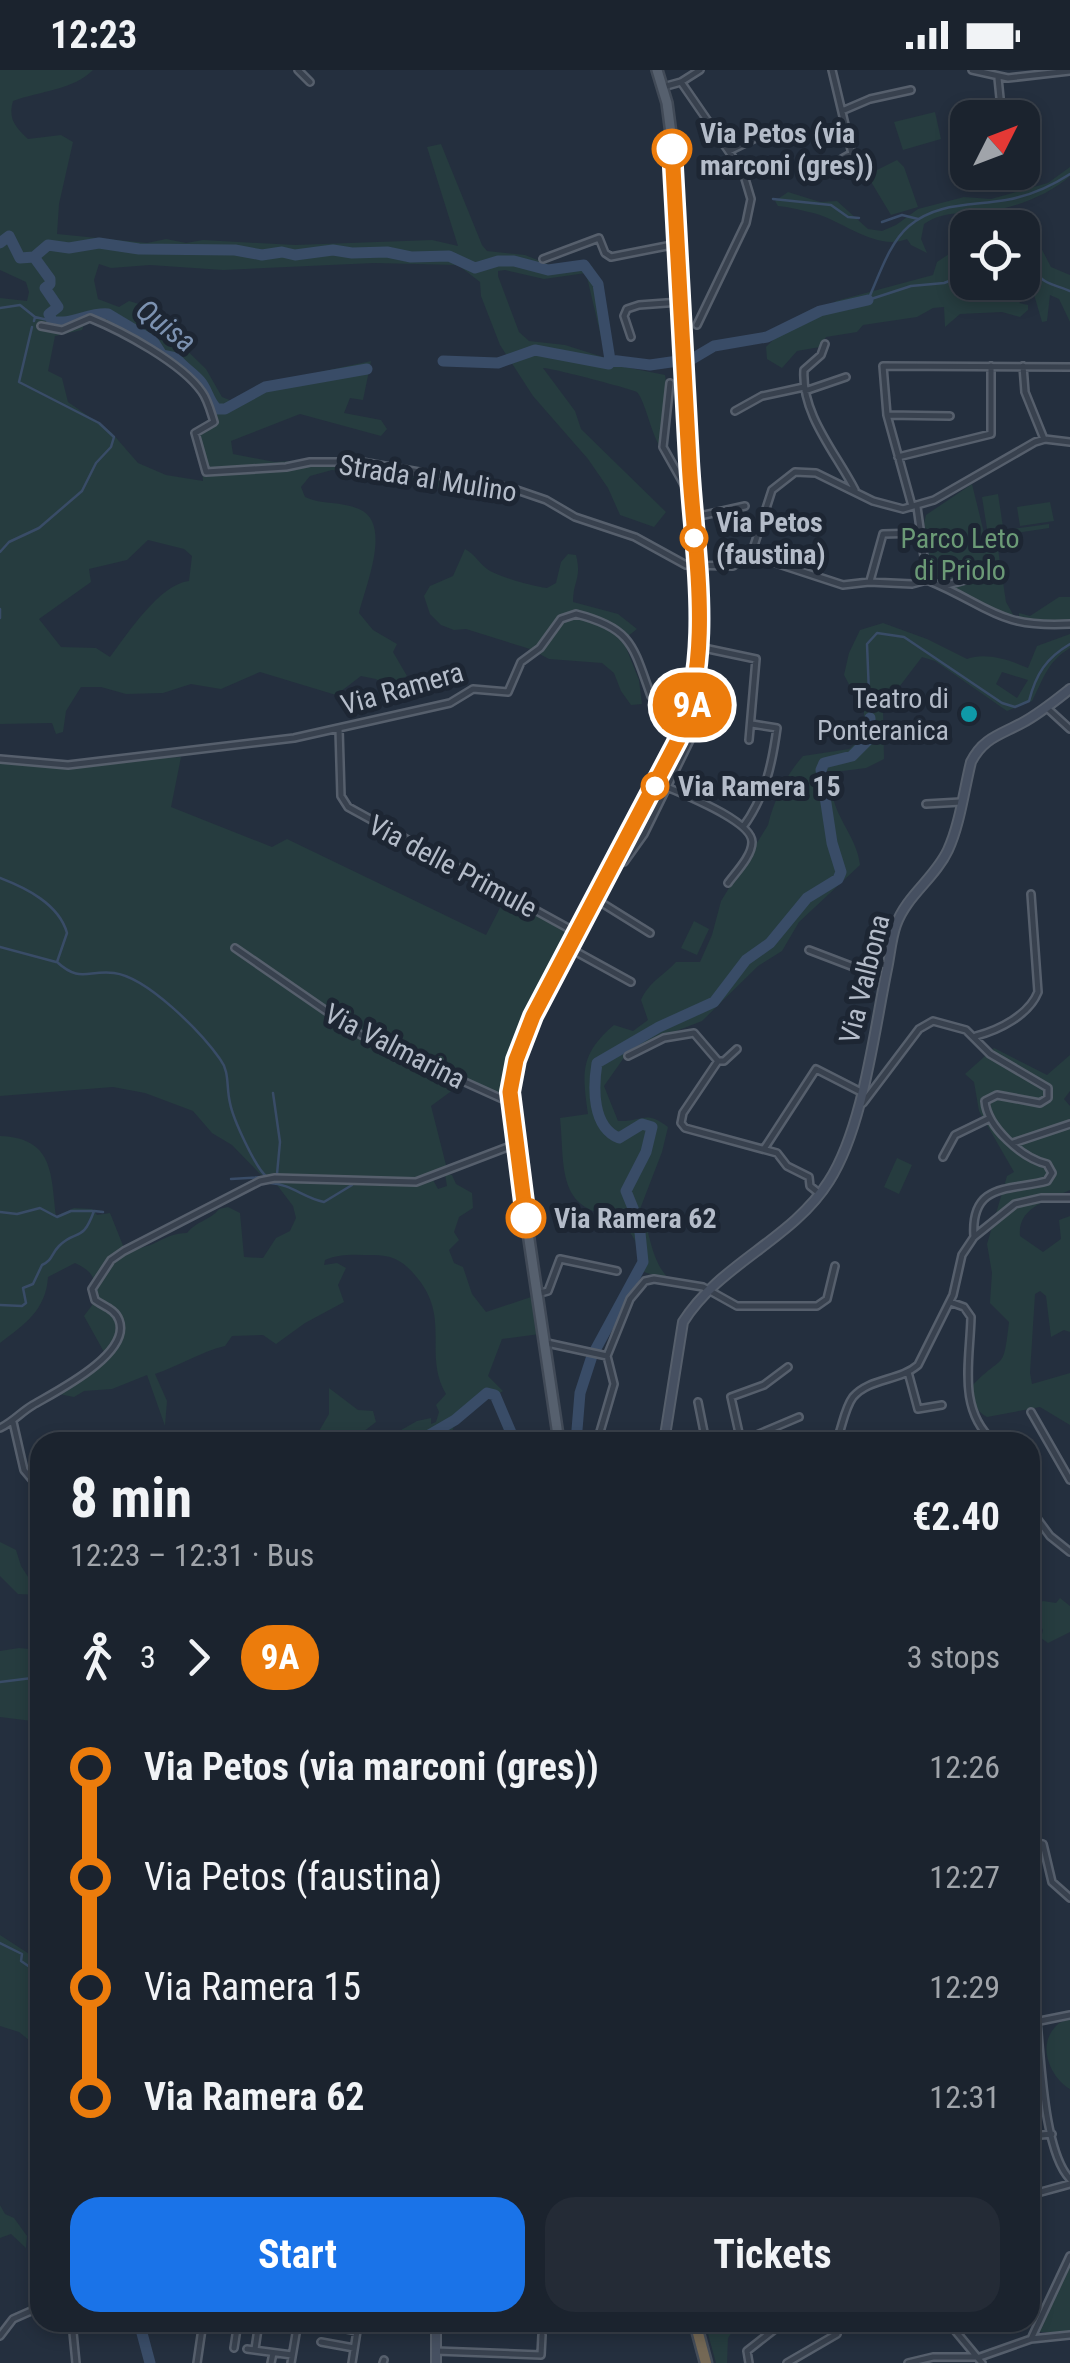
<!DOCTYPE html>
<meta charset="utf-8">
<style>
:root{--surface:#1b232e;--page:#242b36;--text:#f1f3f6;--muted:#a0a4aa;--line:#39404a;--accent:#1a73e8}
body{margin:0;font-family:"Roboto Condensed",sans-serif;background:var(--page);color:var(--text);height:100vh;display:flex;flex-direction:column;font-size:38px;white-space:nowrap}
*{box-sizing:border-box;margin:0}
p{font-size:32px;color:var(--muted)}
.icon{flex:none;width:55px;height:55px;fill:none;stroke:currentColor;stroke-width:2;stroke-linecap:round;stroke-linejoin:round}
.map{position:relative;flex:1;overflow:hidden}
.sheet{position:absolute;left:30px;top:1362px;width:1010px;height:900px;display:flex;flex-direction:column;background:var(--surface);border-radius:30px;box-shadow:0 5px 15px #0003,0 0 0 2px var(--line)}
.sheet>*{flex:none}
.badge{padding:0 20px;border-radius:32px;font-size:35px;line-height:65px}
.needle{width:65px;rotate:48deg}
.tools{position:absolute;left:950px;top:30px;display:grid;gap:20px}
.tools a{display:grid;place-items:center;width:90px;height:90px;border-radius:20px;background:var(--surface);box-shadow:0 5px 15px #0003,0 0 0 2px var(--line);font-size:50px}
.map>.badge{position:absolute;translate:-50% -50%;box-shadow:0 0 0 5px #fff}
.legs{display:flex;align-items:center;gap:15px;height:110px;padding:0 40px;font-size:32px}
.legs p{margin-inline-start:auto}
.summary{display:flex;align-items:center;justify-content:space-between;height:170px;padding:0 40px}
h1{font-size:55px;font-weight:700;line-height:75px}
.action{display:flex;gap:20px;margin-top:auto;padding:20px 40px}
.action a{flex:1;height:115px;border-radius:30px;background:var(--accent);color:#fff;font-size:40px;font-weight:700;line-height:115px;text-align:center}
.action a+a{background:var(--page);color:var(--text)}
ul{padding:0 40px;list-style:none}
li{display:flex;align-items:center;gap:35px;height:110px;font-size:38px}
li i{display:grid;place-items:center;width:15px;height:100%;margin:0 12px;background:currentColor}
li i::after{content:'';width:25px;height:25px;margin:-12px;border:8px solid;border-radius:50%;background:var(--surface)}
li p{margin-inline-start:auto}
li:first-child i{background:linear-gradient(#0000 50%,currentColor 0)}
li:last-child i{background:linear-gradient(currentColor 50%,#0000 0)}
.status{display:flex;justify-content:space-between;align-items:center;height:70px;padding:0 50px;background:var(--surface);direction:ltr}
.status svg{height:28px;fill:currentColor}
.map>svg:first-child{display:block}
.green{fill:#263c3f;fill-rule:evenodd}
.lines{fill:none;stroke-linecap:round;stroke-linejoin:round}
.stream{stroke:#394c67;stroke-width:2.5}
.river{stroke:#394c67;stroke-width:11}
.street-casing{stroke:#565f6c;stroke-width:10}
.secondary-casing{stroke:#565f6c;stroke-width:12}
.primary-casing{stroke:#414a57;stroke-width:14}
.highway-casing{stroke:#434c59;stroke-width:15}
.street{stroke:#38414e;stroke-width:5}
.secondary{stroke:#465061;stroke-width:8}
.primary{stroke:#56606e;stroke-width:9}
.highway{stroke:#746855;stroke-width:10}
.line-1-casing{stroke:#fff;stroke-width:22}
.line-1{stroke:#ec7c0c;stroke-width:15}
.stop-1-dot{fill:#fff;stroke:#ec7c0c;stroke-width:5}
.culture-dot{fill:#0f9aa8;stroke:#1d2633;stroke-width:4}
.labels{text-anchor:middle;stroke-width:10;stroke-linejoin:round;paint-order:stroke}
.stop-label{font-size:28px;font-weight:bold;fill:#b4bcc9;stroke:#1d2633;text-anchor:start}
.street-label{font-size:28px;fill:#b4bcc9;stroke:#1d2633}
.park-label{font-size:28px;fill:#6b9a76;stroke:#1d2633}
.poi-label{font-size:28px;fill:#b4bcc9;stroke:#1d2633;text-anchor:end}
.water-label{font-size:30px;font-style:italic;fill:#7c92b1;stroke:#1d2633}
</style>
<div class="status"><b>12:23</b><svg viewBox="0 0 49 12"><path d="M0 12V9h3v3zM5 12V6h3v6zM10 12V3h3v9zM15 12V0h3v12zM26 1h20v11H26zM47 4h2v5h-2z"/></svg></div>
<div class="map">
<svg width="1070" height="2293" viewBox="0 0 1070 2293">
<rect width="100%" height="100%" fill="#242f3e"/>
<path class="green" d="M0 0H93C73 20 40 21 13 31 8 49 15 57 28 69L61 65 73 72 59 134 57 164 147 173 166 169 186 173 203 170 295 175 432 170 458 176 427 77 441 74 482 175 487 181 525 185 555 197 581 193 592 196 600 220 612 288 625 297 665 305C669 324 660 354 659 375 651 362 645 331 637 322 632 319 548 297 543 298L575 341 581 359 666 442 654 457 620 445 608 418 588 389 533 326 500 275 481 226 480 212 458 195 374 193 223 200 150 195 111 198 99 194 94 210 98 229 119 237 129 231 139 234 206 299 222 327 232 331 260 315 371 291 363 330 350 328 344 343 381 350 387 359 381 366 300 344 231 371 233 384 275 392 339 388 413 396 471 408 484 419 469 428 426 415 332 400 310 406 301 417 305 427C322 435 341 431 359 439 393 453 365 517 359 543L373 560 397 574 393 582 407 606 398 611 390 608 383 615 376 609 361 606 336 625 260 602 221 619 191 614 163 623 126 624 101 617H81L66 641 63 662 56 664 52 653 0 654V228L27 231 29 222 26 212 0 200ZM505 200 544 209 586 203 606 288 565 275 529 271 519 262 498 206V201ZM89 241C140 269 187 292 216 344L199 358 203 411 166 405 138 393 111 362 68 332 62 308 48 301 55 266 82 260ZM148 470 184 479 192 486 189 511C160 514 128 563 110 587L96 578 61 577 39 549 91 512 89 499 127 490Z
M935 42 941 69 903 80 894 52Z
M897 90 904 97 918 137 891 145 867 105Z
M1070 97V106C1050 124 1019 136 992 141 967 145 946 139 924 154L921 169 927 183 911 175 907 169C878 181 845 153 817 144 805 141 790 137 778 136L775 131 788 122 820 132 837 131 868 159 882 161 896 155 918 139 964 127 991 129 1048 113Z
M1023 170 1038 172 1051 197 1070 205V252L1059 229 1050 225 1047 251 1042 252 1033 221 1019 233 1028 235V240L1020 247 1002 242 960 244 945 257 944 237 933 238 917 247 863 255 857 262 826 267 820 277 797 281 782 298 767 289 766 277 782 261 804 253 836 231 933 205 937 192 952 182 967 183 968 212H1022Z
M972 414 984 463 1049 454V458L996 466 1006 532 1015 548 1002 545 933 506 924 453 926 445Z
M998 424 1003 457 987 459 982 427Z
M1050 432 1054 451 1020 456 1017 437Z
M465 479C475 484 480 495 490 501 504 508 531 516 547 518L556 513 561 492 568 484 576 485C582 509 573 510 573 532L618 544 637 559 623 570 639 610 642 634 631 635 621 621 614 603 602 593 549 589 530 579 466 559 454 560 441 555 430 544 424 526 430 516 453 506Z
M1059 527H1070V552L1019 550V543L1030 546Z
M883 553 927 569 967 589C985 582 1010 590 1028 598L1037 576 1070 564V578C1047 592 1044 608 1032 631L1007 641 935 591 922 587 883 638 884 689 866 698 835 702C822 737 857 762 860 795L799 852 782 881 758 896 702 951 630 979 604 1016 618 1051C643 1052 645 1039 668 1057L662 1082 640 1139C651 1163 650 1188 668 1208 627 1200 647 1201 636 1173 632 1163 623 1154 617 1146 556 1141 565 1097 560 1048L588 1044C582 1002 580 984 614 955L633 961 648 950 641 930C649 912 663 906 676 892H700L712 865 721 831 768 755C774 730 786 705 803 686L849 679 863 667 864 642 844 605 849 583 860 560ZM1002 602 1028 610 1017 628 996 614Z
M0 686 63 692 181 687 171 737 272 777 287 769 486 865 504 830 567 861 516 966 503 1025 461 1014 431 1036 446 1095 433 1110 438 1119 447 1116 445 1104 452 1105 456 1114 472 1123 473 1138 459 1147 454 1162 459 1170 449 1180 454 1193 463 1197 472 1224 486 1242 534 1226 540 1264 502 1269 488 1306 503 1321 498 1324 486 1319 454 1356 450 1369 436 1372H380L417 1351 431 1348V1354L436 1352 439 1342 436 1335 446 1324C422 1283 453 1247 414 1204 402 1190 391 1185 373 1185 356 1185 341 1183 325 1190L324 1195 337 1193 346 1198 338 1215 344 1232 305 1253 276 1274 263 1265 232 1266 225 1276C200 1282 179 1296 155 1304L167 1331 165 1356 147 1305 112 1319 84 1321 74 1327 59 1324 98 1298 104 1282 84 1246 99 1226C94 1208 93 1201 75 1193L48 1207C46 1240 25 1254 0 1273V1066C54 1068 51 1104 56 1146L74 1138 92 1139 97 1145 110 1143 124 1178C154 1182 161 1163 187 1163 196 1151 211 1150 219 1139L228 1137 240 1143 244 1187 263 1188 276 1168 290 1161 296 1148 293 1136 277 1115 260 1104 232 1075 212 1063 193 1041 145 1023 113 1017 0 1026Z
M694 851 709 859 697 885 681 878Z
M994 978 1047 1005 1070 985V1021L1064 1029 1070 1036V1120C1049 1130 1017 1137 1020 1166L1043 1182 1061 1169 1059 1150 1070 1146V1262L1064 1260 1051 1267 1046 1226 1040 1221 1035 1224 1030 1303 1032 1314 1070 1303V1355L1040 1337 987 1347C975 1341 972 1329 972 1316 1004 1282 1003 1304 1009 1252L990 1233 992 1203 987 1174 1007 1106 1014 1102 979 1041 974 1012 965 1004Z
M897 1088 912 1095 899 1124 884 1117Z
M329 1318 358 1340 373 1341 376 1352 363 1362 361 1372H318L315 1368 329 1344Z
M0 1472 16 1480 21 1496 40 1525 18 1524 0 1506Z
M1060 1528 1070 1536V1562L1048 1573 1041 1568 1043 1560 1031 1541 1032 1536 1043 1531 1056 1533Z
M19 1578 40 1580V1652L0 1647V1581Z
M0 1865 40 1891V1979L19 1962 0 1956Z
M1070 1948V2019C1051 2008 1036 1976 1056 1956 1059 1952 1065 1951 1070 1948Z
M0 2135 5 2144 14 2148 27 2166 26 2178 11 2164 0 2168Z
M1070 2194V2262H1038L1041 2254Z
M705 2253H734L736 2256 728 2268 727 2293H716Z"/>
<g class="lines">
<path class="stream" d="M773 129 831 135 848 147 859 148
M882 152 902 145 918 149
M1022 182 1032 187C1039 216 1046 211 1070 221
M868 230C879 206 889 173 909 156 937 132 972 136 1006 130 1029 126 1050 117 1070 104
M868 230 911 216 944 213 968 204
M0 238 20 235 35 247
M34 251 35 247 52 251
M0 482 9 472 39 458 82 421 96 393 111 377 114 367 99 353 19 312 32 257
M0 539V548
M870 648 867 574 877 563 904 567 1002 633 1015 637 1029 631C1036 604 1046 588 1070 574
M0 808C26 818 59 834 67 863L57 892C80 913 87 900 114 903 147 907 201 962 220 989 230 1002 226 1017 230 1033 233 1049 256 1099 267 1107
M0 877 56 892
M273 1023 280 1072 277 1104
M438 1101 449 1096
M231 1109 263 1107
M270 1113C291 1114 304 1128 324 1132L352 1115
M0 1142 17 1144 40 1138 57 1147 71 1141H93
M0 1235 22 1236 26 1233 23 1218 33 1214 42 1195C53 1190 51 1184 59 1176 77 1158 82 1174 94 1141L103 1142
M0 1612 40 1607
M0 1873 22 1884 21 1891 40 1904"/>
<path class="river" d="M0 173 9 166 20 188 34 187
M34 187 48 175 69 178 99 173 139 179 235 180 262 185 282 182 295 185 333 180 352 183 387 182 411 187 449 186 475 198 498 191H514L548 200 584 195 598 214 610 290
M34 187 50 209V214L45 218 58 237 49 244 52 251C70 256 89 242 108 244L153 271 162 285 176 288C184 298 192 302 200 311 208 320 208 331 217 339H225L265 317 367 299
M610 290 650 295 692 289 714 276 767 267 820 241 868 230
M443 291 498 293 535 280 609 294
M417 1372 455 1350 487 1323 495 1325 515 1372
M576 1372 580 1323 592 1286 643 1192 639 1153 626 1121 646 1082 652 1057 642 1054 619 1068C592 1057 593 1018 597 993L659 957 714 932 746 890 770 873 807 828 838 809 841 802 832 773 821 700 824 693 852 686 870 668V648
M139 2252 150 2293"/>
<g class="street-casing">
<path id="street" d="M298 0 310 12
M972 0 1008 8 1070 1
M998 8 1002 48
M681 12 743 102 751 129 746 153 697 255
M663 17 681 12 700 0
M842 41 870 29 911 20
M966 66 968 65
M729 81 776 58
M812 106C828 101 836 90 852 84L832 0
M543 189 599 168 605 183 611 187 677 174
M41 256 62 260 90 248C122 261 182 293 202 322 208 330 211 343 214 352L195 363 206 402 286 397 310 392H362L511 418 546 430 575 447 635 467 686 495 733 496 751 485
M631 267 624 246 627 239 639 235 680 232
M825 274 821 285 804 300C801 344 836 383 855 420
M1023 296 1025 322 1044 369
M670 313 663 377 686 418 691 421
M805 321 846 307
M735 341 762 326 804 317
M887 345 950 346
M898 387 991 364V296
M912 436 887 345 883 296 1070 297
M917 437 927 508
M695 447 745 436
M751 485 772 420 795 402 816 403 873 431 903 439 934 430 1035 372 1045 369 1070 372
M751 485 843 515 869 512 912 514 927 510
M927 510C989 535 995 558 1070 554
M870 511 883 464 921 463
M943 516 969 509
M699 577 756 589 749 670
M1046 637 1070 659
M339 659 341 726 348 737 577 863
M0 689 68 695 294 668 450 633 473 619 508 622 521 592 540 578 561 549 576 544C632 558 633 576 651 626 681 646 676 647 669 681
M667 717C685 725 752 751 752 772 752 786 736 802 728 813
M926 734 961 732
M743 757C765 727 772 695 777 658L752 654
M617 792H624L644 764 695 660
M597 830 650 863
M235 878 361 965 509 1032
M571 879 631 912
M809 880 864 901 879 894 888 895
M976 966C999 960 1029 945 1038 922L1031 824
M628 986 664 968 694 963 718 991 683 1043 681 1053 685 1058 777 1083 787 1096 809 1107 810 1116 820 1124
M718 991H724L737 979
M863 1033 919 959 933 951 966 960 990 984 1048 1018V1028L1040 1033 997 1025 985 1031C987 1057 1022 1088 1047 1094L1052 1103 1047 1111C1012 1121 970 1111 974 1167
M1013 1073 1070 1054
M764 1079 816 999 861 1022
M943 1087 955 1065 990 1048
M537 1224 548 1221 560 1189 617 1201
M950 1232 964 1237 971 1247C970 1292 957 1339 994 1372
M547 1273 607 1286
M908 1302 918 1339 942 1335
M698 1332 706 1372
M1031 1342 1070 1410
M13 1352 24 1400 40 1419
M0 1358C13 1352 21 1342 33 1335 55 1322 132 1284 119 1250 115 1239 103 1236 95 1230L92 1219 111 1190 124 1181 260 1111 275 1108 416 1112 513 1075
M597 1372 614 1314 607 1286 630 1229 645 1211 654 1209 703 1217 737 1236H817L827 1229 835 1196
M740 1372 799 1347
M741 1372 731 1327 764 1315 788 1297
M836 1372C842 1359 844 1339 853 1327 869 1308 900 1311 918 1295L953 1225 962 1185 974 1167 1015 1134 1041 1128H1070
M913 1372 926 1369
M1030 1439 1050 1466 1070 1482
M1030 1771 1043 1774 1052 1812 1070 1828
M1037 1952C1041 1991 1044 2082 1070 2109
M1030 1953 1070 1945
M1030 2066 1052 2064
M1030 2125 1070 2114
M72 2252 76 2293
M310 2252 357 2261 352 2293
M948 2252 982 2293
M0 2266 13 2249 40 2237
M1031 2269 1070 2186
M321 2272 354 2278
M234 2278 238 2252
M247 2279 292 2285
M255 2279 259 2252
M436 2281 541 2285 542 2265
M980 2287 1031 2269 1070 2265
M197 2293 203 2252
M271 2293 273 2283
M291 2293 298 2252
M383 2293 384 2290
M749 2293 747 2281 784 2252
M787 2293 837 2264
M908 2293 933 2287H978"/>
</g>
<g class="secondary-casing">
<path id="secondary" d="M664 1372 683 1252C720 1193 792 1170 829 1111 863 1058 874 962 887 899 890 885 891 869 896 855 906 826 935 808 948 780 960 754 964 720 971 692 983 668 1000 665 1022 653 1039 644 1055 631 1070 619
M436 2293V2252"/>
</g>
<g class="primary-casing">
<path id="primary" d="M559 1372 510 1041 511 1010 526 961 679 670C714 588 695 494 690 407 684 297 677 188 673 79L667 33 657 0"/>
</g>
<g class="highway-casing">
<path id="highway" d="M695 2252 706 2293"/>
</g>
<use href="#street" class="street"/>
<use href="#secondary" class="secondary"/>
<use href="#primary" class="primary"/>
<use href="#highway" class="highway"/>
</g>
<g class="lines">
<g class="line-1-casing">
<path id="line-1" d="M526 1148 510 1022 516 990 533 946 678 670C715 584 694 483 689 391 683 287 678 183 672 79"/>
</g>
<use href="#line-1" class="line-1"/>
</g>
<g class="stop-1-dot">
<circle cx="672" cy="79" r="18"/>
<circle cx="694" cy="468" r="12"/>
<circle cx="655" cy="716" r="12"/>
<circle cx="526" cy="1148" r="18"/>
</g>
<circle class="culture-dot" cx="969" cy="644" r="10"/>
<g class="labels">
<g class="stop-label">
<text x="700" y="73">Via Petos (via<tspan x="700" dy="32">marconi (gres))</tspan></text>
<text x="716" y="462">Via Petos<tspan x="716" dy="32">(faustina)</tspan></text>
<text x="678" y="726">Via Ramera 15</text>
<text x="554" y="1158">Via Ramera 62</text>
</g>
<g class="street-label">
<text transform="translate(428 408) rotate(9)" y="10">Strada al Mulino</text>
<text transform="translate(402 618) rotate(-16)" y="10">Via Ramera</text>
<text transform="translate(453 796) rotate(28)" y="10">Via delle Primule</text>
<text transform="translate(864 909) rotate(-76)" y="10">Via Valbona</text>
<text transform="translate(395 976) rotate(27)" y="10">Via Valmarina</text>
</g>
<g class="park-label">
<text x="960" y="478">Parco Leto<tspan x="960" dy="32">di Priolo</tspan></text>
</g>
<g class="poi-label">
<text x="949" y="638">Teatro di<tspan x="949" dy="32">Ponteranica</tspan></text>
</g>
<g class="water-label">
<text transform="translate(166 256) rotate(37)" y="10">Quisa</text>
</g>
</g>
</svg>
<div class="tools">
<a><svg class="needle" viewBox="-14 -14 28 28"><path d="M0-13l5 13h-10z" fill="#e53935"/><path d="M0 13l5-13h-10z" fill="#a0a4aa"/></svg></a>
<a><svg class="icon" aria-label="locate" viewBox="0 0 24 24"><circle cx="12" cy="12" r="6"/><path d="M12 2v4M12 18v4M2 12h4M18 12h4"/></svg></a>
</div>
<b class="badge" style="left:692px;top:635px;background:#ec7c0c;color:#fff">9A</b>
<section class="sheet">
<div class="summary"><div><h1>8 min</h1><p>12:23 – 12:31 · Bus</p></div><b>€2.40</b></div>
<div class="legs"><svg class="icon" aria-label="walk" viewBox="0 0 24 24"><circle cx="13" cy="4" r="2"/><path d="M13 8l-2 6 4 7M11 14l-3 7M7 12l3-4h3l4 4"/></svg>3<svg class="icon" aria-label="forward" viewBox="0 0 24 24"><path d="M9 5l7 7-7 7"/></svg><b class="badge" style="background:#ec7c0c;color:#fff">9A</b><p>3 stops</p></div>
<ul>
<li><i style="color:#ec7c0c"></i><b>Via Petos (via marconi (gres))</b><p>12:26</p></li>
<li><i style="color:#ec7c0c"></i><span>Via Petos (faustina)</span><p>12:27</p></li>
<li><i style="color:#ec7c0c"></i><span>Via Ramera 15</span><p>12:29</p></li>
<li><i style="color:#ec7c0c"></i><b>Via Ramera 62</b><p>12:31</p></li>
</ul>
<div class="action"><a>Start</a><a>Tickets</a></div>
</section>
</div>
